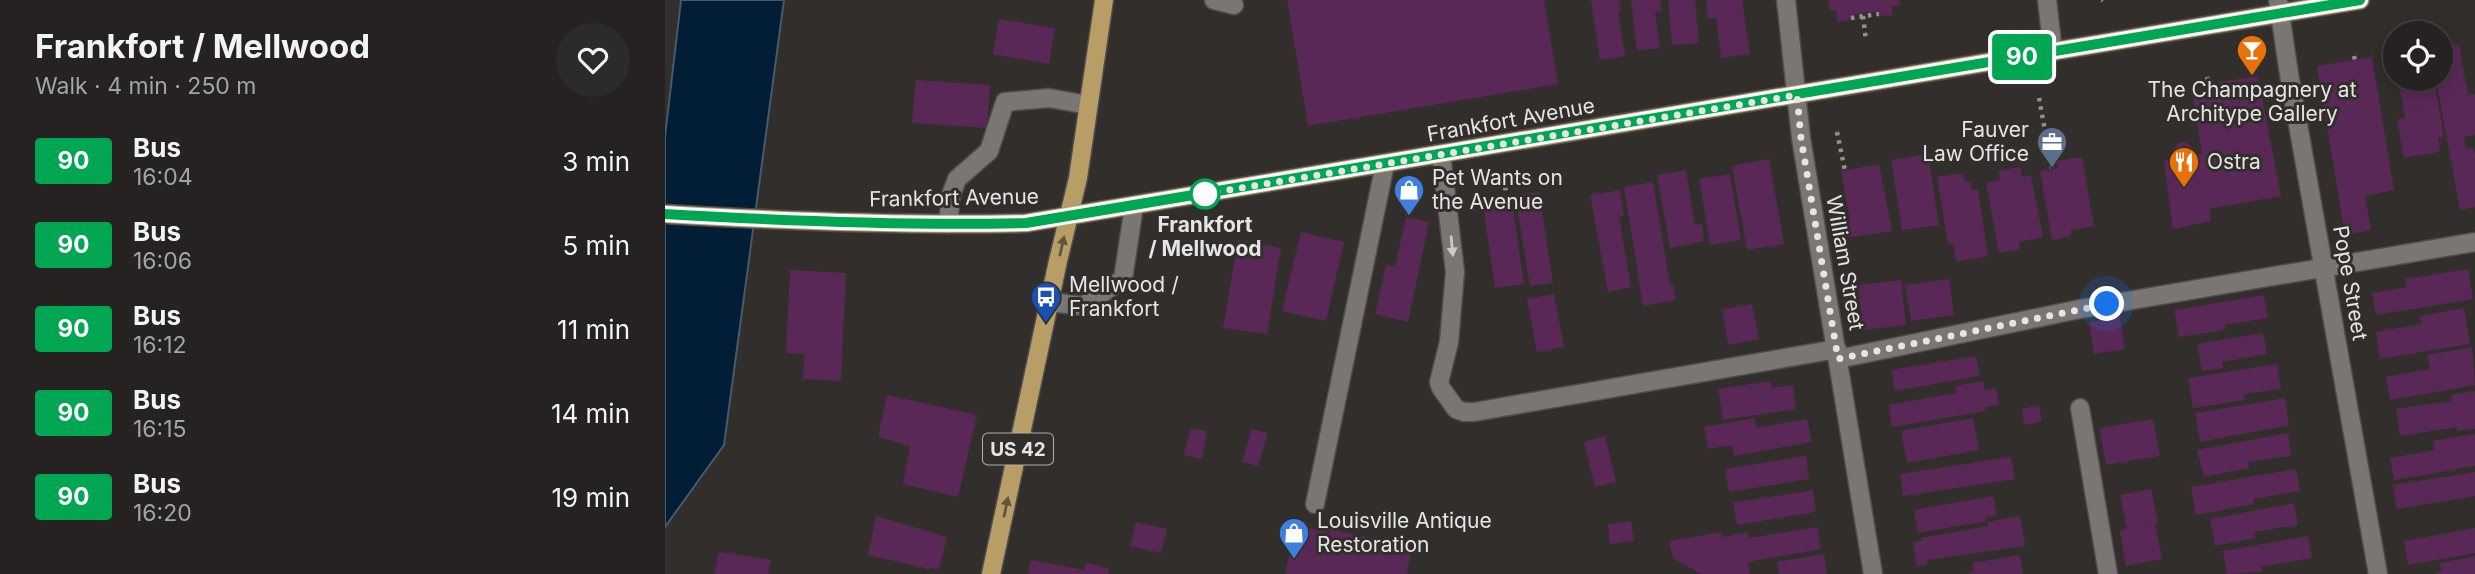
<!DOCTYPE html>
<meta charset="utf-8">
<style>
:root{--surface:#252221;--page:#2d2a2a;--text:#f1f3f6;--muted:#a3a4a5;--line:#423f3f}
body{margin:0;font-family:Inter,sans-serif;background:var(--page);color:var(--text);height:100vh;display:flex;flex-direction:column;font-size:26px;white-space:nowrap}
*{box-sizing:border-box;margin:0}
p{font-size:23px;color:var(--muted)}
.icon{flex:none;width:38px;height:38px;fill:none;stroke:currentColor;stroke-width:2;stroke-linecap:round;stroke-linejoin:round}
.map{position:relative;flex:1;overflow:hidden}
.panel{display:flex;flex-direction:column;background:var(--surface);width:665px}
.panel>*{flex:none}
.badge{padding:0 14px;border-radius:5px;font-size:24px;line-height:46px}
.buttons{position:absolute;left:1718px;top:21px;display:grid;gap:14px}
.buttons a{display:grid;place-items:center;width:70px;height:70px;border-radius:50%;background:var(--surface);box-shadow:0 4px 18px #0003,0 0 0 2px var(--line);font-size:35px}
.you{position:absolute;width:35px;height:35px;margin:-18px;border:5px solid #fff;border-radius:50%;background:#1a73e8;box-shadow:0 0 0 10px #1a73e833}
.map>.badge{position:absolute;translate:-50% -50%;box-shadow:0 0 0 4px #fff}
.round{display:grid;place-items:center;flex:none;width:74px;height:74px;border-radius:37px;background:var(--page)}
.headline{display:flex;align-items:center;justify-content:space-between;height:119px;padding:0 35px}
h1{font-size:33px;font-weight:700;line-height:52px}
ul{padding:0;list-style:none}
li{display:flex;align-items:center;gap:21px;height:84px;padding:0 35px}
li div{flex:1}
li b{display:block;font-size:26px}
li em{font-style:normal}
li .badge{min-width:77px;font-weight:700;text-align:center}
main{display:flex;flex:1;min-height:0}
.map>svg:first-child{display:block}
.water{fill:#021d36;stroke:#47596a;stroke-width:2}
.building{fill:#5a2856}
.lines{fill:none;stroke-linecap:round;stroke-linejoin:round}
.minor-casing{stroke:#4f4c4b;stroke-width:21}
.major-casing{stroke:#4f4c4b;stroke-width:21}
.path{stroke:#92908e;stroke-width:4.5;stroke-dasharray:3.5 5;stroke-linecap:butt}
.minor{stroke:#7a7674;stroke-width:18}
.major{stroke:#b79e66;stroke-width:18}
.oneway{fill:#605540}
.oneway2{fill:#ccc9c8}
.line-casing{stroke:#fff;stroke-width:16}
.line{stroke:#00a651;stroke-width:10}
.walk{stroke:#e7e5e4;stroke-width:7;stroke-dasharray:0 12.6}
.stop-dot{fill:#fff;stroke:#00a651;stroke-width:3.5}
.labels{text-anchor:middle;stroke-width:6;stroke-linejoin:round;paint-order:stroke}
.shield{fill:#312e2c;stroke:#b0aead;stroke-width:2}
.shield-label{font-size:19px;font-weight:bold;fill:#e7e5e4}
.poi-label{font-size:21px;fill:#e7e5e4;stroke:#312e2c;text-anchor:start}
.street-label{font-size:21px;fill:#e7e5e4;stroke:#312e2c}
.stop-label{font-size:21px;font-weight:bold;fill:#e7e5e4;stroke:#312e2c}
</style>
<main>
<section class="panel">
<div class="headline"><div><h1>Frankfort / Mellwood</h1><p>Walk · 4 min · 250 m</p></div><a class="round"><svg class="icon" aria-label="heart" viewBox="0 0 24 24"><path d="M12 20l-8-8c-3-5 5-10 8-4 3-6 11-1 8 4z"/></svg></a></div>
<ul>
<li><span class="badge" style="background:#00a651;color:#fff">90</span><div><b>Bus</b><p>16:04</p></div><em>3 min</em></li>
<li><span class="badge" style="background:#00a651;color:#fff">90</span><div><b>Bus</b><p>16:06</p></div><em>5 min</em></li>
<li><span class="badge" style="background:#00a651;color:#fff">90</span><div><b>Bus</b><p>16:12</p></div><em>11 min</em></li>
<li><span class="badge" style="background:#00a651;color:#fff">90</span><div><b>Bus</b><p>16:15</p></div><em>14 min</em></li>
<li><span class="badge" style="background:#00a651;color:#fff">90</span><div><b>Bus</b><p>16:20</p></div><em>19 min</em></li>
</ul>
</section>
<div class="map">
<svg width="1810" height="574" viewBox="0 0 1810 574">
<rect width="100%" height="100%" fill="#312e2c"/>
<path class="water" d="M16 0H119L59 445 0 527V137Z"/>
<path class="building" d="M622 0H879L893 84 643 126Z
M926 0H954L956 11 953 12 960 56 935 60Z
M966 0H995L997 11 990 12 995 48 972 51Z
M1003 0H1030L1034 43 1007 45Z
M1041 0H1077L1085 54 1056 58 1051 18 1043 19Z
M1163 0H1234L1235 5 1227 6 1228 15 1214 16 1213 11 1186 15V20L1172 22 1171 10 1165 11Z
M334 19 390 28 384 64 328 54Z
M1794 44 1803 95 1810 94V135L1799 137 1801 149 1808 148 1810 155V207L1795 210 1771 79H1776V47Z
M1707 57 1729 190 1700 196 1706 230 1680 235 1652 66Z
M1593 76 1616 196 1544 209 1546 221 1508 229 1499 161 1509 159 1508 151 1513 143 1520 142 1527 146 1529 156 1537 154 1528 99 1557 93 1554 82Z
M1733 79H1769L1779 137 1773 138 1775 152 1739 158 1732 120 1740 118Z
M251 80 325 85 322 128 247 123Z
M1263 154 1274 225 1237 230 1226 160Z
M1417 157 1429 226 1406 230V236L1387 240 1375 171 1393 168 1392 161Z
M1104 159 1119 244 1082 250 1067 166Z
M1214 164 1227 231 1179 238 1176 222 1185 221 1176 171Z
M1355 167 1357 177 1366 175 1378 237 1354 242 1355 249 1334 253 1321 183 1335 180 1333 171Z
M1021 170 1030 225 1037 224 1039 241 1005 248 992 175Z
M1298 173 1300 182 1305 181 1307 190 1313 189 1323 256 1291 262 1288 243 1283 244 1272 177Z
M1065 174 1076 240 1045 245 1034 179Z
M988 182 1005 285H1008L1011 300 978 306 959 187Z
M955 190 959 216H954L966 287 943 292 925 195Z
M874 192 888 283 865 286 850 195Z
M847 201 859 284 830 288 818 205Z
M741 217 764 222 743 322 710 314 721 265 730 267Z
M636 232 679 242 661 321 617 311Z
M573 240 616 248 602 334 558 328Z
M1803 269 1808 299 1711 315 1707 293 1742 287 1740 279Z
M125 270 181 273 176 381 138 379 139 354 121 353Z
M1284 279 1289 315 1246 321 1240 285Z
M1236 280 1241 325 1198 330 1193 285Z
M889 294 899 347 872 352 862 299Z
M1599 295 1603 318 1560 325V330L1514 337 1509 310Z
M1087 304 1094 339 1063 345 1057 309Z
M1799 308 1805 344 1715 359 1711 332 1757 324 1755 316Z
M1455 317 1460 349 1429 354 1424 322Z
M1598 333 1602 354 1557 362 1558 368 1537 371 1532 344Z
M1807 347 1810 385 1725 400 1721 377 1765 369 1762 355Z
M1311 356 1315 376 1230 391 1226 370Z
M1612 364 1616 389 1579 394 1580 400 1528 408 1523 378Z
M1106 381V388L1128 385 1131 409 1058 420 1053 389Z
M1318 381 1320 390 1331 388 1334 405 1320 407V411L1227 427 1224 405 1291 393 1290 386Z
M1810 391V429L1792 431V427L1735 436 1731 409 1787 401 1786 395Z
M222 395 312 415 293 497 238 484 245 446 213 437Z
M1620 398 1624 425 1535 442 1530 413Z
M1374 405 1377 421 1359 425 1357 409Z
M1090 418 1091 428 1142 419 1147 442 1069 456 1067 445 1043 449 1039 427Z
M1308 418 1314 450 1242 463 1236 431Z
M1488 419 1495 456 1441 465 1434 428Z
M525 428 542 431 537 459 519 455Z
M587 429 603 433 593 466 577 462Z
M1623 433 1626 456 1583 462 1584 468 1539 477 1532 450Z
M1810 434V466L1729 480 1725 458 1770 450 1768 441Z
M940 436 951 482 930 487 919 442Z
M1141 456 1144 479 1064 492 1060 469Z
M1346 457 1350 479 1238 496 1235 474Z
M1631 469 1635 491 1588 499 1589 504 1531 515 1526 487Z
M1810 472V496L1732 509 1728 485Z
M1486 489 1493 523 1477 526 1490 524 1497 559 1461 566 1455 531 1462 529 1455 495Z
M1148 490 1151 512 1072 525 1068 503Z
M1328 496 1332 515 1321 517V521L1253 533 1249 510Z
M1629 503 1633 525 1589 532 1591 538 1550 546 1545 519Z
M211 516 282 537 274 569 264 568V569L203 555Z
M1355 516 1360 546 1262 560V565L1252 566 1248 542 1257 541 1256 538 1323 526 1322 522Z
M966 521 969 541 945 544 943 524Z
M471 522 502 529 496 553 465 546Z
M631 525 665 533V529L747 547 742 574H620Z
M1152 527 1156 549 1083 562 1085 574H1036L1008 558 1004 541 1057 532 1058 537 1083 532 1084 538Z
M1810 528V553L1743 565 1739 541Z
M1643 536 1647 558 1596 567 1597 572 1562 574 1558 551Z
M54 552 106 560 103 574H49Z
M1159 554 1162 574H1114L1112 562Z
M1355 555 1358 574H1301L1309 571 1308 563Z
M1810 556V574H1770L1777 571 1775 563Z
M366 560 419 570 421 563 444 568 443 574H363Z"/>
<g class="lines">
<g class="minor-casing">
<path id="minor" d="M549 0 569 5
M1121 0 1136 138 1208 574
M1382 0 1388 52
M1613 0 1624 74 1713 574
M776 154 790 272 784 342 774 382 776 388 791 409 799 412H809L1172 349
M283 224 286 195 292 179 324 151 340 102 384 98 423 105
M385 302 418 306 458 279 469 206
M1173 359 1415 309 1810 242
M1415 408 1443 574
M650 504 720 164"/>
</g>
<g class="major-casing">
<path id="major" d="M0 214C120 221 241 226 361 223L1695 0
M326 574 393 261 413 178 439 0"/>
</g>
<path class="path" d="M1437 0 1438 1
M1198 16 1201 41
M1186 18 1214 14
M1780 41 1781 46
M1720 51 1722 62 1731 61
M1689 56 1690 60
M1585 69 1587 77
M1542 77 1546 95
M1374 98 1387 169
M1172 132 1180 171
M840 187 843 202
M743 203 744 217"/>
<use href="#minor" class="minor"/>
<use href="#major" class="major"/>
</g>
<defs><path id="oneway-solid" d="M-6-.8H1V-3.2L6.5 0L1 3.2V.8H-6Z" transform="scale(1.75)"/></defs>
<g class="oneway">
<use href="#oneway-solid" transform="translate(397 246) rotate(-77)"/>
<use href="#oneway-solid" transform="translate(341 507) rotate(-78)"/>
</g>
<use class="oneway2" href="#oneway-solid" transform="translate(787 246) rotate(85)"/>
<g class="lines">
<g class="line-casing">
<path id="line" d="M0 214C120 221 241 226 361 223L1695 0"/>
</g>
<use href="#line" class="line"/>
<path class="walk" d="M540 194 1132 95 1136 138 1173 359 1442 304"/>
</g>
<defs>
<g id="bar-pin" transform="scale(1.575)"><path d="M0 17L-7.5 6A9.5 9.5 0 1 1 7.5 6Z" fill="#e8710a" stroke="#312e2c"/><path d="M-6-5H6L.8 .8V4.5H3.5V6h-7V4.5H-.8V.8Z" fill="#fff"/></g>
<g id="office-pin" transform="scale(1.575)"><path d="M0 17L-7.5 6A9.5 9.5 0 1 1 7.5 6Z" fill="#5c6f8a" stroke="#312e2c"/><path d="M-6-3h4V-5.5h4V-3h4V5H-6ZM-1-4.5V-3h2v-1.5ZM-6 0V1H6V0Z" fill="#fff"/></g>
<g id="restaurant-pin" transform="scale(1.575)"><path d="M0 17L-7.5 6A9.5 9.5 0 1 1 7.5 6Z" fill="#e8710a" stroke="#312e2c"/><path d="M-5-6h1v4h1v-4h1v4h1v-4h1v5L-1.5 .5V6h-2V.5L-5-1ZM5-6V6H3V1.5H1.5Q1.5-4 5-6Z" fill="#fff"/></g>
<g id="shop-pin" transform="scale(1.575)"><path d="M0 17L-7.5 6A9.5 9.5 0 1 1 7.5 6Z" fill="#3f7fe0" stroke="#312e2c"/><path d="M-5-2.5h2.3a2.7 3.5 0 0 1 5.4 0H5L5.5 6h-11ZM-1.5-2.5h3a1.5 2.3 0 0 0-3 0Z" fill="#fff"/></g>
<g id="bus-pin" transform="scale(1.575)"><path d="M0 17L-7.5 6A9.5 9.5 0 1 1 7.5 6Z" fill="#1a4fb4" stroke="#312e2c"/><path d="M-5-6H5V4H4V6H2V4H-2V6H-4V4H-5ZM-3.5-4V0h7V-4ZM-3.5 1.2v1.5H-2V1.2ZM2 1.2v1.5H3.5V1.2Z" fill="#fff"/></g>
</defs>
<g fill-rule="evenodd">
<use href="#bar-pin" x="1587" y="50"/>
<use href="#office-pin" x="1387" y="142"/>
<use href="#restaurant-pin" x="1519" y="162"/>
<use href="#shop-pin" x="744" y="190"/>
<use href="#bus-pin" x="381" y="297"/>
<use href="#shop-pin" x="629" y="533"/>
</g>
<circle class="stop-dot" cx="540" cy="194" r="14"/>
<g class="labels">
<rect class="shield" x="318" y="433.5" width="70" height="31" rx="5"/>
<g class="shield-label">
<text x="353" y="456">US 42</text>
</g>
<g class="poi-label">
<text x="1587" y="97" text-anchor="middle">The Champagnery at<tspan x="1587" dy="24">Architype Gallery</tspan></text>
<text x="1364" y="137" text-anchor="end">Fauver<tspan x="1364" dy="24">Law Office</tspan></text>
<text x="1542" y="169">Ostra</text>
<text x="767" y="185">Pet Wants on<tspan x="767" dy="24">the Avenue</tspan></text>
<text x="404" y="292">Mellwood /<tspan x="404" dy="24">Frankfort</tspan></text>
<text x="652" y="528">Louisville Antique<tspan x="652" dy="24">Restoration</tspan></text>
</g>
<g class="street-label">
<text transform="translate(846 120) rotate(-10)" y="7">Frankfort Avenue</text>
<text transform="translate(289 198) rotate(-1)" y="7">Frankfort Avenue</text>
<text transform="translate(1180 263) rotate(80)" y="7">William Street</text>
<text transform="translate(1685 283) rotate(80)" y="7">Pope Street</text>
</g>
<g class="stop-label">
<text x="540" y="232">Frankfort<tspan x="540" dy="24">/ Mellwood</tspan></text>
</g>
</g>
</svg>
<div class="buttons">
<a><svg class="icon" aria-label="locate" viewBox="0 0 24 24"><circle cx="12" cy="12" r="6"/><path d="M12 2v4M12 18v4M2 12h4M18 12h4"/></svg></a>
</div>
<div class="you" style="left:1442px;top:304px"></div>
<b class="badge" style="left:1357px;top:57px;background:#00a651;color:#fff">90</b>
</div>
</main>
